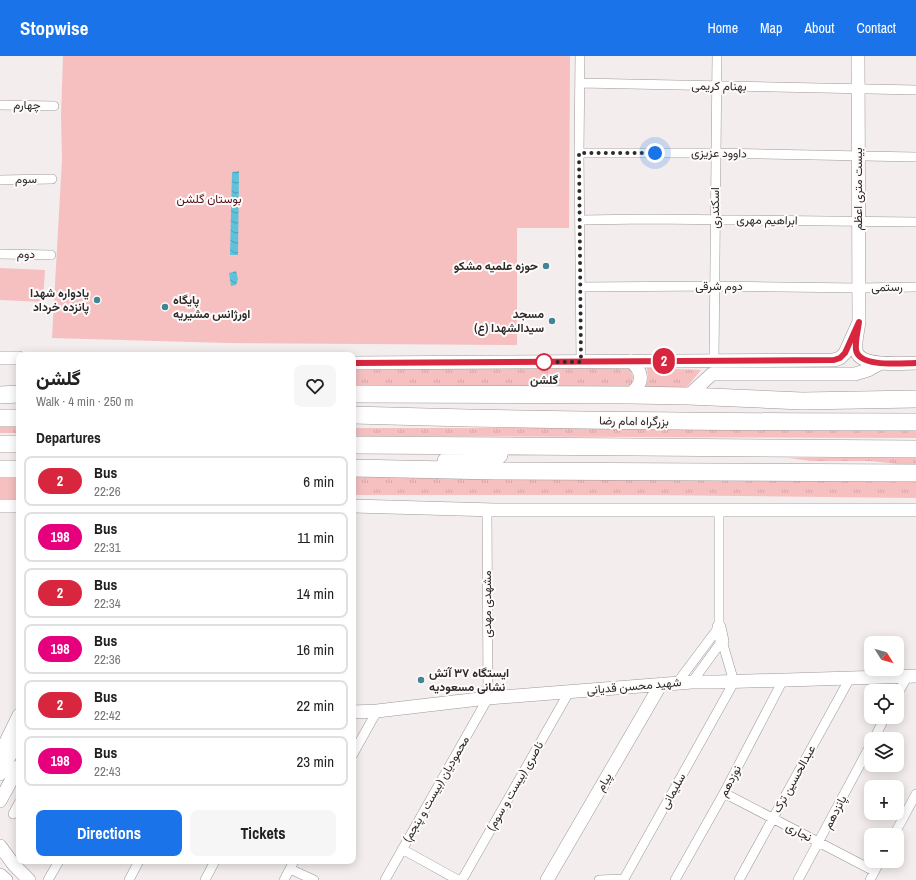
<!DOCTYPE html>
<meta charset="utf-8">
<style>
:root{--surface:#fff;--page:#f6f6f6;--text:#222;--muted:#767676;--line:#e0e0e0;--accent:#1a73e8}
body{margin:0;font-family:"Archivo Narrow",Vazirmatn,sans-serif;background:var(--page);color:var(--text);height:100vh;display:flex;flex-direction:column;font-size:15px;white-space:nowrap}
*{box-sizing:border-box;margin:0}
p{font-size:13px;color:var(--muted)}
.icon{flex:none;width:22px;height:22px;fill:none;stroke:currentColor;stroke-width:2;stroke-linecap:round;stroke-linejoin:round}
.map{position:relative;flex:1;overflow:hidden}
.details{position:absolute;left:16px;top:296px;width:340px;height:512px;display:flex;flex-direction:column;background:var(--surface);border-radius:8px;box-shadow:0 2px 10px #0003}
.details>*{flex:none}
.badge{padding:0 8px;border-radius:13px;font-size:14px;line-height:26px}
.needle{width:26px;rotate:127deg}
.controls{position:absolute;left:864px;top:580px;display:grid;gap:8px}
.controls a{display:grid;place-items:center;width:40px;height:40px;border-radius:8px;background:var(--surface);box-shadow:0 2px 10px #0003;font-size:20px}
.you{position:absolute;width:20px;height:20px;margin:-10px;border:3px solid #fff;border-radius:50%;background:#1a73e8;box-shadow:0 0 0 6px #1a73e833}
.map>.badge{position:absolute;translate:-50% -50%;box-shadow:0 0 0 2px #fff}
h2{padding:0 20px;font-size:15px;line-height:36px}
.round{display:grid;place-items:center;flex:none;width:42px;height:42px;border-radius:8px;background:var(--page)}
.overview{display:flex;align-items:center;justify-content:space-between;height:68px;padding:0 20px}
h1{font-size:19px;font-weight:800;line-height:30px}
.primary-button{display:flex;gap:8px;margin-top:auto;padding:8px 20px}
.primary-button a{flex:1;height:46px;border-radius:8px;background:var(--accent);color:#fff;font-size:16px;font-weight:800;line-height:46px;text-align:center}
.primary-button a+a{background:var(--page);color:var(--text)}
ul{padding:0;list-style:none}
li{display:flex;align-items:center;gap:12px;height:50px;margin:0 8px 6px;padding:0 12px;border:2px solid var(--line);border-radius:8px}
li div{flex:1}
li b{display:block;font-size:15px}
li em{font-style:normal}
li .badge{min-width:44px;font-weight:700;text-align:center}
header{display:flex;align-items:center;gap:24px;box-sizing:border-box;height:56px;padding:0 20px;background:var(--accent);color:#fff}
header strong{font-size:19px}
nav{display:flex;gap:22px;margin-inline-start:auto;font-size:14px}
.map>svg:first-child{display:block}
.grass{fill:url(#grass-tufts)}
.green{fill:#f6c0c1}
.water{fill:url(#water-waves)}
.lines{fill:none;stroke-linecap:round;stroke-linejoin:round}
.street-casing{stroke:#9e9898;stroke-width:10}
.secondary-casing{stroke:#9e9898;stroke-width:14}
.highway-casing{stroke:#9e9898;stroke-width:18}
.street{stroke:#fff;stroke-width:9}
.secondary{stroke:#fff;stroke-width:13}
.highway{stroke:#fff;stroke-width:17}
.line-casing{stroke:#fff;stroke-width:9}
.line{stroke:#d7263d;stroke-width:6}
.walk{stroke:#2d2a2a;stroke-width:4;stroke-dasharray:0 7.2}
.poi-dot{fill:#428595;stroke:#fffbfb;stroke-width:1.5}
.stop-dot{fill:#fff;stroke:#d7263d;stroke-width:2}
.labels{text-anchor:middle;stroke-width:4;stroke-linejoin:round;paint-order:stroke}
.street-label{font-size:12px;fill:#2d2a2a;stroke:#fffbfb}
.park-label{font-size:12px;fill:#560e1b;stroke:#fffbfb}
.poi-label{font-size:12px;font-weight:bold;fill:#2d2a2a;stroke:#fffbfb;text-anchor:end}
.stop-label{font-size:12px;font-weight:bold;fill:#2d2a2a;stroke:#fffbfb}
</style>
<header>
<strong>Stopwise</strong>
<nav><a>Home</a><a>Map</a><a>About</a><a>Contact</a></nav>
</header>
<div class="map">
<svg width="916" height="824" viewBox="0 0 916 824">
<defs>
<pattern id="grass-tufts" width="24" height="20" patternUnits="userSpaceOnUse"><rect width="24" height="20" fill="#f6c0c1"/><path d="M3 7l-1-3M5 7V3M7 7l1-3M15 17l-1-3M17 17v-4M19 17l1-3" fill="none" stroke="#d3a5a6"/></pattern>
<pattern id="water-waves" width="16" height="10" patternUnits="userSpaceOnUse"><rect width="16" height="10" fill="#5fc2db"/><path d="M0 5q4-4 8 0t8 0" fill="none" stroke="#4f9eb2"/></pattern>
</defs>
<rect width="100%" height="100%" fill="#f3eded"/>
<path class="grass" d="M353 309 630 313 633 321 631 331 353 330Z
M647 312 701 314 686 332H646L648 321Z
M0 369H19V377H0Z
M353 372H604L685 374H916V382L353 380Z
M916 401V410L870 405H811L789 402Z
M353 418 916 423V442L648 439H353Z"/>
<path class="green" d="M63 0H570L569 172H517V289L227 287 52 282 62 103 61 60Z
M0 212 45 214 43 246 0 244Z
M0 419H19V443H0Z"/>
<path class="water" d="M239 115 238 199H230L232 116Z
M236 215 238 223 236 229 231 230 229 217Z"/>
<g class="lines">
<g class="street-casing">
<path id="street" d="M580 0 579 97 581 306
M580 27 916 34
M0 49 54 50
M579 97H715L916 101
M0 124 52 123
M580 164 648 163 916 166
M0 198 51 199
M580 231 714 230 859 232 916 231
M714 305 717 0
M692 626 722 585
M677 627 719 571V454
M897 639 907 621
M874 683 885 661
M353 698 377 655
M724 737 874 815
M13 758 19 747
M894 779 916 738
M402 793 458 824
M290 813 314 824
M48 824 59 805
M129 824 139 805
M205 824 215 805
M284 824 294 805
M385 824 488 642 487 454
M462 824 569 636
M599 824 624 823 734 626 722 585
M675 824 724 737 783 624
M739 824 850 622
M798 824 871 688
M870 824 880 805"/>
</g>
<g class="secondary-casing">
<path id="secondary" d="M858 0 859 266C858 274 855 285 856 294 859 312 903 307 916 307
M0 302H19
M353 307 834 304 840 302 845 297 859 266
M629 339C644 328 644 317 631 305
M688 340 712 318H855L868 314 879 308
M0 450H19
M353 450 495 454H916
M719 571 722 585
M353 656 377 655 488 642 692 626H717L916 620
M0 698 19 659
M0 718 19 683
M0 745 19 710
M0 790 14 809 29 824
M0 819 6 824
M547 824 661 628"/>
</g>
<g class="highway-casing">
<path id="highway" d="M353 338 629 339 688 340 802 345 916 343
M0 339 19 338
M353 359C541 365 728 366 916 366
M0 362H19
M0 388H19
M353 389 916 393
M446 405 499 399
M353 412 496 415 916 417
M0 413H19"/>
</g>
<use href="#street" class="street"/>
<use href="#secondary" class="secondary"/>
<use href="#highway" class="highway"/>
</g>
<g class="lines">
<g class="line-casing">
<path id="line" d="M353 307 834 304 840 302 845 297 859 266C858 274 855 285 856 294 859 312 903 307 916 307"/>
</g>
<use href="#line" class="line"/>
<path class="walk" d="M544 306H540H581L579 97H655"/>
</g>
<g class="poi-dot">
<circle cx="546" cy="210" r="4"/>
<circle cx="97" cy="244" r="4"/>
<circle cx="165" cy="251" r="4"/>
<circle cx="552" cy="265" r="4"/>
<circle cx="421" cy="624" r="4"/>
</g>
<circle class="stop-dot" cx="544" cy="306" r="8"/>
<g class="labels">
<g class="street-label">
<text transform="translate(719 30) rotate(1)" y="4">بهنام کریمی</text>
<text transform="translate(27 49) rotate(1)" y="4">چهارم</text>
<text transform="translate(719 97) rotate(1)" y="4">داوود عزیزی</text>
<text x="26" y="127">سوم</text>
<text transform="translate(858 133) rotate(-90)" y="4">بیست متری اعظم</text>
<text transform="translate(715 152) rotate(-90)" y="4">اسکندری</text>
<text transform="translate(767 164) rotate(1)" y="4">ابراهیم مهری</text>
<text transform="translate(26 198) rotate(1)" y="4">دوم</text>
<text x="719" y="234">دوم شرقی</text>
<text transform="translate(887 231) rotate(-1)" y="4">رستمی</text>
<text transform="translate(634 365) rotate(1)" y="4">بزرگراه امام رضا</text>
<text transform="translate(487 548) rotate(-90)" y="4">مشهدی مهدی</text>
<text transform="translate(634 630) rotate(-5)" y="4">شهید محسن قدیانی</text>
<text transform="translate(794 723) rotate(-61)" y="4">عبدالحسین ترک</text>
<text transform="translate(730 725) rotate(-62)" y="4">نوزدهم</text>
<text transform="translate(604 726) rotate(-60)" y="4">پیام</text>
<text transform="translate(515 730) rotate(-60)" y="4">ناصری (بیست و سوم)</text>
<text transform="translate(436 733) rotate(-60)" y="4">محمودیان (بیست و پنجم)</text>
<text transform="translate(673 735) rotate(-61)" y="4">سلیمانی</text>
<text transform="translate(835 756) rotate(-62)" y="4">پانزدهم</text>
<text transform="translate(799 776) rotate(28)" y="4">نجاری</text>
</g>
<g class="park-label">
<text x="209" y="147">بوستان گلشن</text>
</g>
<g class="poi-label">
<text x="538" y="214">حوزه علمیه مشکو</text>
<text x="89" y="241">یادواره شهدا<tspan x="89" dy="14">پانزده خرداد</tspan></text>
<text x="173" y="248" text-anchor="start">پایگاه<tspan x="173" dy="14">اورژانس مشیریه</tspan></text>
<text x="544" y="262">مسجد<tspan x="544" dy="14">سیدالشهدا (ع)</tspan></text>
<text x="429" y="621" text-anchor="start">ایستگاه ۳۷ آتش<tspan x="429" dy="14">نشانی مسعودیه</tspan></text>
</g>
<g class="stop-label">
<text x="544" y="328">گلشن</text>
</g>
</g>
</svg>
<div class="controls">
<a><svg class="needle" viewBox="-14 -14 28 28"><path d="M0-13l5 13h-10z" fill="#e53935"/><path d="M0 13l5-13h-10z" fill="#767676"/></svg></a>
<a><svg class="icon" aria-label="locate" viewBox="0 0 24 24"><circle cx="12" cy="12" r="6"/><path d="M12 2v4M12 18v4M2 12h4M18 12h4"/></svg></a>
<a><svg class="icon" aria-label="layers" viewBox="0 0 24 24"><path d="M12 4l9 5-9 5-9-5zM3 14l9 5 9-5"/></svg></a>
<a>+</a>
<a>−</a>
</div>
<div class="you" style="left:655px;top:97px"></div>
<b class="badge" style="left:664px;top:305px;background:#d7263d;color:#fff">2</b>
<section class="details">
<div class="overview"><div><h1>گلشن</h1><p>Walk · 4 min · 250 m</p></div><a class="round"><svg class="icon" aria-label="heart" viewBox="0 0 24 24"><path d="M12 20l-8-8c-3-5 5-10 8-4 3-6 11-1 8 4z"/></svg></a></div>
<h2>Departures</h2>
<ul>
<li><span class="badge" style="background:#d7263d;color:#fff">2</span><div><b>Bus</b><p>22:26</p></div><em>6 min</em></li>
<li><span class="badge" style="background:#e6007e;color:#fff">198</span><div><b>Bus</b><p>22:31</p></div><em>11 min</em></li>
<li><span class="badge" style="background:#d7263d;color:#fff">2</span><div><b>Bus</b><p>22:34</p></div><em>14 min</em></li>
<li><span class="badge" style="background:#e6007e;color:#fff">198</span><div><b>Bus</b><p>22:36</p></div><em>16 min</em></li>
<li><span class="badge" style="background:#d7263d;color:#fff">2</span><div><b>Bus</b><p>22:42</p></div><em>22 min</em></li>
<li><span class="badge" style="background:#e6007e;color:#fff">198</span><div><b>Bus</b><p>22:43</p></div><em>23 min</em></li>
</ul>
<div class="primary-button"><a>Directions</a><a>Tickets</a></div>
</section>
</div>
